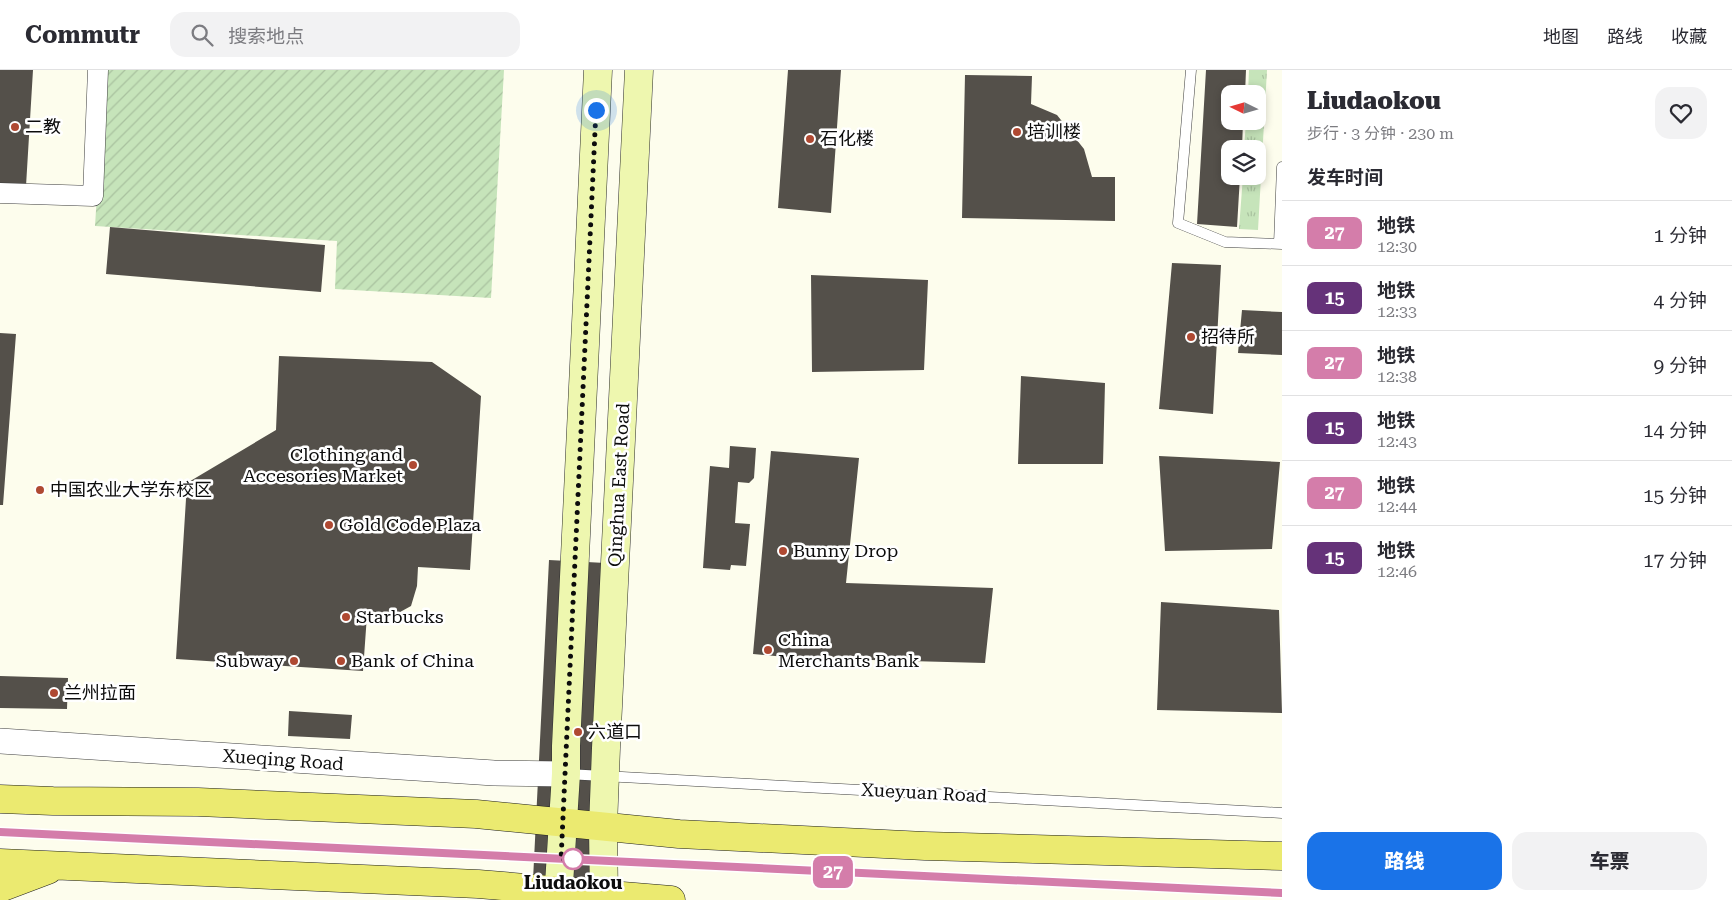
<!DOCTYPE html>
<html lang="zh">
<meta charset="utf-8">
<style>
:root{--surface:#fff;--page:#f2f2f3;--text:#2b2b33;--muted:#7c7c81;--line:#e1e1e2;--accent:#1a73e8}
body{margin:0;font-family:"Roboto Serif","Noto Sans SC",serif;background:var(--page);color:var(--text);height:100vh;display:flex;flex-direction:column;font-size:19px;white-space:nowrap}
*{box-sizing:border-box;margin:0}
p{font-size:16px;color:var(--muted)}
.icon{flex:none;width:28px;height:28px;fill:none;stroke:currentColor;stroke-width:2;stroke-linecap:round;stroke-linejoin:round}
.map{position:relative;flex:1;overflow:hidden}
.sheet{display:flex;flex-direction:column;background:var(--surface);width:450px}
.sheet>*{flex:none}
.badge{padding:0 10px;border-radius:8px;font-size:18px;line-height:32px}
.needle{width:32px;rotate:275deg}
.tools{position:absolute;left:1221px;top:15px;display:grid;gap:10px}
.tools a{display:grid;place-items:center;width:45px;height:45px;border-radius:10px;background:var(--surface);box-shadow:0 2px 8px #0003;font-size:25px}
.you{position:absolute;width:25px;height:25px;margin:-12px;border:4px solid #fff;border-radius:50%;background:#1a73e8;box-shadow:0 0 0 8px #1a73e833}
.map>.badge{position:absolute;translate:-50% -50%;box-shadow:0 0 0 2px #fff}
h2{padding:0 25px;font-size:19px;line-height:45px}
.round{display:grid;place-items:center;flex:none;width:52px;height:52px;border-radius:15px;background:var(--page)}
.overview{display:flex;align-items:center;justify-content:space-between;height:85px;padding:0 25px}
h1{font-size:24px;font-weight:800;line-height:38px}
.cta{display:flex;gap:10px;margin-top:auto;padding:10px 25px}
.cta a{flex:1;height:58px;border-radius:15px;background:var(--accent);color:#fff;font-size:20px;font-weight:800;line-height:58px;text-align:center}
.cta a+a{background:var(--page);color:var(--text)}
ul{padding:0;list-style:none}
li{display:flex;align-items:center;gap:15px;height:65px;padding:0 25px;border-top:1px solid var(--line)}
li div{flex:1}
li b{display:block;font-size:19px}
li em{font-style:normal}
li .badge{min-width:55px;font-weight:700;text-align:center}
header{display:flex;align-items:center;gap:30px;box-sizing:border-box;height:70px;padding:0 25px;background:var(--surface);border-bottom:1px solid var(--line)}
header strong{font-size:24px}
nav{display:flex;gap:28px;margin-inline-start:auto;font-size:18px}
.search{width:350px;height:45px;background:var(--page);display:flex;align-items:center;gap:12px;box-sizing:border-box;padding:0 18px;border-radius:15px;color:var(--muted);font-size:19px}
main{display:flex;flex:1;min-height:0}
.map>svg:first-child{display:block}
.grass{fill:url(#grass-tufts)}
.garden{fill:url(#garden-furrows)}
.building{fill:#54504a}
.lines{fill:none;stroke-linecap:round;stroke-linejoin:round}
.service-casing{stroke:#3f3f3f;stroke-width:11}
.minor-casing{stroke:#3f3f3f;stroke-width:21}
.tertiary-casing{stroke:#3f3f3f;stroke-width:26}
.secondary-casing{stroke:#2e2e2e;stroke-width:29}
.primary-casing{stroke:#1d1d1d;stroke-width:29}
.service{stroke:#fff;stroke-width:10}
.minor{stroke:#fff;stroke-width:20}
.tertiary{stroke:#fff;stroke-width:25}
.secondary{stroke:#eef7af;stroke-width:28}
.primary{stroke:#ebea70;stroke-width:28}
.line-casing{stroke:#fff;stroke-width:11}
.line{stroke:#d47daa;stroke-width:8}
.walk{stroke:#0c0c0c;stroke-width:5;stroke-dasharray:0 9}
.poi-dot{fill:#af4932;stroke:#fff;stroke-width:2}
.stop-dot{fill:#fff;stroke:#d47daa;stroke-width:2.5}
.labels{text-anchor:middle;stroke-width:5;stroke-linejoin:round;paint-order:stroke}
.poi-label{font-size:18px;fill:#0c0c0c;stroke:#fff;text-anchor:start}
.street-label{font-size:18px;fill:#0c0c0c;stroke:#fff}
.stop-label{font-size:18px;font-weight:bold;fill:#0c0c0c;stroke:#fff}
</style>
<header>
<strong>Commutr</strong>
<div class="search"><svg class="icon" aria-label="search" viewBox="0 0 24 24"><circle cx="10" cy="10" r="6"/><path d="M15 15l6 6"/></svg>搜索地点</div>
<nav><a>地图</a><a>路线</a><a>收藏</a></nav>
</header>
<main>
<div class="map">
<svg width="1282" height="830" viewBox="0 0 1282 830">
<defs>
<pattern id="grass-tufts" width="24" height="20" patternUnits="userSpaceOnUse" patternTransform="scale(1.25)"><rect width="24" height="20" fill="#c6e4ba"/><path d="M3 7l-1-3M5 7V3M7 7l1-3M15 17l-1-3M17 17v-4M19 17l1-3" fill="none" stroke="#a9c29f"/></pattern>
<pattern id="garden-furrows" width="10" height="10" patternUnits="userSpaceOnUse" patternTransform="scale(1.25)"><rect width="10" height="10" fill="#c6e4ba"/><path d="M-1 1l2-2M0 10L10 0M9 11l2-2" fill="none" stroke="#a9c29f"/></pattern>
</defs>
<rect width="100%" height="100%" fill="#fdfded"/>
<path class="grass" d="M1249 0H1267L1258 160 1239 159 1243 106H1258V79H1244L1246 51H1258V24H1248Z"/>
<path class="garden" d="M105 0H504L491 228 335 219 337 171 95 156Z"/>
<path class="building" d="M0 0H33L26 116 0 115Z
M788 0H841L831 143 778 138Z
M1206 0H1246L1245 24H1230V51H1243L1242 79H1230V106H1240L1237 157 1197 154Z
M965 5 1032 6 1031 34 1057 45 1084 79 1092 107H1115V151L962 148Z
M110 157 325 175 321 222 106 204Z
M1172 193 1221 195 1213 344 1159 339Z
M811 205 928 210 924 300 812 302Z
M1242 240 1282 242V285L1238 283Z
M0 263 16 264 3 435H0Z
M279 286 432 292 481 326 470 500 418 497 417 516 411 536 391 547 367 545 363 601 176 589 187 413 276 360Z
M1021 306 1105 313 1103 394H1018Z
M730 376 756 378 754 408 749 413 738 412 735 453 750 454 746 496 731 495 730 500 703 498 710 396 729 398Z
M771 381 859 388 846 513 993 518 985 593 796 588 753 584Z
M1159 386 1280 392 1272 479 1165 481Z
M549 490 624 494 607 830H532Z
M1161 532 1279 540 1282 643 1157 640Z
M0 606 68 608 67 639 0 638Z
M289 641 352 645 350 669 288 666Z"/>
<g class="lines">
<g class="service-casing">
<path id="service" d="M1191 0 1178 153 1225 172 1282 174
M1279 174 1282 97
M567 704 1282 743"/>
</g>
<g class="minor-casing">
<path id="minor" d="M0 123 93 126 98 0"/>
</g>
<g class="tertiary-casing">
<path id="tertiary" d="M0 671 494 703 566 704"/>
</g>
<g class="secondary-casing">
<path id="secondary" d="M558 830 566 704V676L598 0
M604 830 603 757 606 678 639 0"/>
</g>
<g class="primary-casing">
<path id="primary" d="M0 729 53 731 198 732 476 744 679 764 925 776 1282 786
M0 793 478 814 671 830
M0 818 48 800"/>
</g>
<use href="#service" class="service"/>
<use href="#minor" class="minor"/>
<use href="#tertiary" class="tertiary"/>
<use href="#secondary" class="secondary"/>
<use href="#primary" class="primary"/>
</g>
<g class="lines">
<g class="line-casing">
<path id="line" d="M0 762 1282 823"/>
</g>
<use href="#line" class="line"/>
<path class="walk" d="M573 789 561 790 596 40"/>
</g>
<g class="poi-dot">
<circle cx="15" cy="57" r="5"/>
<circle cx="1017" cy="62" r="5"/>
<circle cx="810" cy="69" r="5"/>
<circle cx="1191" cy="267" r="5"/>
<circle cx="413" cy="395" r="5"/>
<circle cx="40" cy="420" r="5"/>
<circle cx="329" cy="455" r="5"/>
<circle cx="783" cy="481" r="5"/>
<circle cx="346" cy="547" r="5"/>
<circle cx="768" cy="580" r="5"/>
<circle cx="294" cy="591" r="5"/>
<circle cx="341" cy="591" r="5"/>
<circle cx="54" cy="623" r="5"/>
<circle cx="578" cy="662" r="5"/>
</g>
<circle class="stop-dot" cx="573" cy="789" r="10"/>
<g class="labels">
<g class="poi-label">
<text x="25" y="63">二教</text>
<text x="1027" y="68">培训楼</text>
<text x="820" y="75">石化楼</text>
<text x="1201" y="273">招待所</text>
<text x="403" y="391" text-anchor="end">Clothing and<tspan x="403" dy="21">Accesories Market</tspan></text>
<text x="50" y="426">中国农业大学东校区</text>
<text x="339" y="461">Gold Code Plaza</text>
<text x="793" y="487">Bunny Drop</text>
<text x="356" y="553">Starbucks</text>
<text x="778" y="576">China<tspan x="778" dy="21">Merchants Bank</tspan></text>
<text x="284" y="597" text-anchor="end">Subway</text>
<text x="351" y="597">Bank of China</text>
<text x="64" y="629">兰州拉面</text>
<text x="588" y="668">六道口</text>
</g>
<g class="street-label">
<text transform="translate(619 415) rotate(-87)" y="6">Qinghua East Road</text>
<text transform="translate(283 690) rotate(4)" y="6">Xueqing Road</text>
<text transform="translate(924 723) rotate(3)" y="6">Xueyuan Road</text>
</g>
<g class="stop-label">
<text x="573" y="819">Liudaokou</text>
</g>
</g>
</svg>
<div class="tools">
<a><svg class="needle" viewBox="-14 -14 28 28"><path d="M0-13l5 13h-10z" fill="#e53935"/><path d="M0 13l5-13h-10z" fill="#7c7c81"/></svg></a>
<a><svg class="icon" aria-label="layers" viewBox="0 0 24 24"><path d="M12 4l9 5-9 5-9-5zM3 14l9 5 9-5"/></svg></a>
</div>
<div class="you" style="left:596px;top:40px"></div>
<b class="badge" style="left:833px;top:802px;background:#d47daa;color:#fff">27</b>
</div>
<section class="sheet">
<div class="overview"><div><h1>Liudaokou</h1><p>步行 · 3 分钟 · 230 m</p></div><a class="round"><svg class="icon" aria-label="heart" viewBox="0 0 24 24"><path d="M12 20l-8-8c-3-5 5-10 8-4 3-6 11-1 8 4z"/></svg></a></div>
<h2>发车时间</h2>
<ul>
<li><span class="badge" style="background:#d47daa;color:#fff">27</span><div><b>地铁</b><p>12:30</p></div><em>1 分钟</em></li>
<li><span class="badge" style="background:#653279;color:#fff">15</span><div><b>地铁</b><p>12:33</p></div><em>4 分钟</em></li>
<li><span class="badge" style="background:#d47daa;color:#fff">27</span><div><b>地铁</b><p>12:38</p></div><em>9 分钟</em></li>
<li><span class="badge" style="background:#653279;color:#fff">15</span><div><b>地铁</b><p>12:43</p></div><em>14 分钟</em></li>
<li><span class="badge" style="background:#d47daa;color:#fff">27</span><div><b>地铁</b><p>12:44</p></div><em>15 分钟</em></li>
<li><span class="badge" style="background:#653279;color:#fff">15</span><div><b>地铁</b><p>12:46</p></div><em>17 分钟</em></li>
</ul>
<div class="cta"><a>路线</a><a>车票</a></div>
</section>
</main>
